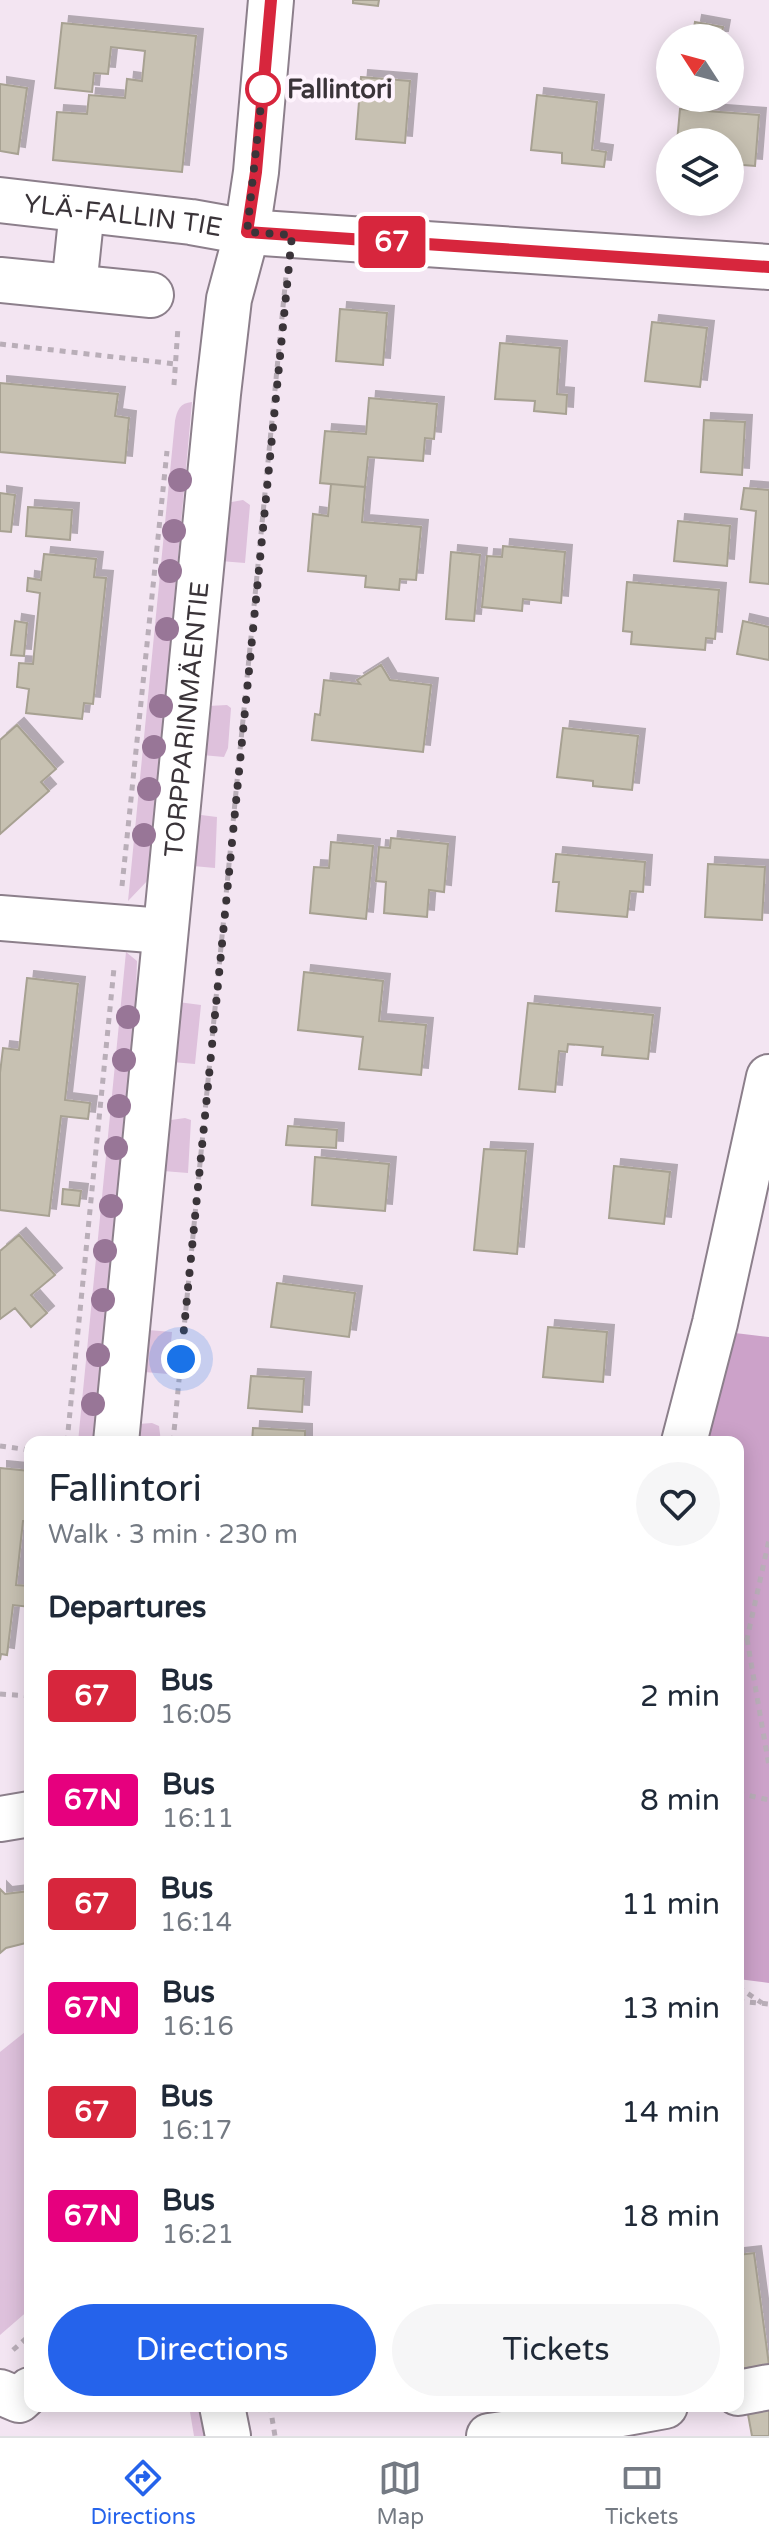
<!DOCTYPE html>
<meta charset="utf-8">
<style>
:root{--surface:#fff;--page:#f6f6f7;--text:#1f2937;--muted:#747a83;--line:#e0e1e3;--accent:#2563eb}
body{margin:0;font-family:"Varela Round",sans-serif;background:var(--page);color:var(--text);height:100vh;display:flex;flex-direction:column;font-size:30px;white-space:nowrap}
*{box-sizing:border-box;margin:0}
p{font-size:26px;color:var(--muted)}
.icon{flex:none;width:44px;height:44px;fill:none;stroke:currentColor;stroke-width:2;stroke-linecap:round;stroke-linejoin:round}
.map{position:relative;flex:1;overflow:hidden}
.side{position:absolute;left:24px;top:1436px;width:720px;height:976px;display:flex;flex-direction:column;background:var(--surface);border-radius:16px;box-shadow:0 4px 20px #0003}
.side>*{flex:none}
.badge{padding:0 16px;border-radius:6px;font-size:28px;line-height:52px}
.needle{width:52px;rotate:306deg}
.fabs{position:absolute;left:656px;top:24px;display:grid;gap:16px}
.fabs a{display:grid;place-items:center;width:88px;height:88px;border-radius:50%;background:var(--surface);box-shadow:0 4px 20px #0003;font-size:40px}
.you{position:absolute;width:40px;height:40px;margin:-20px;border:6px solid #fff;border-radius:50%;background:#1a73e8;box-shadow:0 0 0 12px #1a73e833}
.map>.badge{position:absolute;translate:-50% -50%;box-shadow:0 0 0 4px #fff}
h2{padding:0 24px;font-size:30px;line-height:72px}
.round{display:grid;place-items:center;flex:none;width:84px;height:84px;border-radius:42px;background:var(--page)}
.summary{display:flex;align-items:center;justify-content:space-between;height:136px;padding:0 24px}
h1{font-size:38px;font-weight:600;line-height:60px}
.cta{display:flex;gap:16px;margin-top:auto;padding:16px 24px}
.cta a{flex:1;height:92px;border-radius:48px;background:var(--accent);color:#fff;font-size:32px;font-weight:600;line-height:92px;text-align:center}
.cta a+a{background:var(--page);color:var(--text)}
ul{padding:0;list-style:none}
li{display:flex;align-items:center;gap:24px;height:104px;padding:0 24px}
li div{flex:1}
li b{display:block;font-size:30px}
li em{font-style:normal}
li .badge{min-width:88px;font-weight:700;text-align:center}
.menu{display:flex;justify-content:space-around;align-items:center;height:112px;border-top:2px solid var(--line);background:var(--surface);font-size:22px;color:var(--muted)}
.menu a{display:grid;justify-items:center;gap:4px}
.menu .selected{color:var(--accent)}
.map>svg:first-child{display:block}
.green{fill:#dec1dc}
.forest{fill:#cca2c9}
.building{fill:#c7c1b2;stroke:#a7a192;stroke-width:2;filter:url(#shadow)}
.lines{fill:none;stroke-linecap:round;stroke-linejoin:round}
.minor-casing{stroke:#8c7f8b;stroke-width:48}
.path{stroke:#b9aeb8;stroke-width:5;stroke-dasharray:6 6;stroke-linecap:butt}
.minor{stroke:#fff;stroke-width:44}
.tree{fill:#987697}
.line-casing{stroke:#fff;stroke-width:18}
.line{stroke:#d7263d;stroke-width:12}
.walk{stroke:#3a3439;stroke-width:8;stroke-dasharray:0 14.4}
.stop-dot{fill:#fff;stroke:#d7263d;stroke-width:4}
.labels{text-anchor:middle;stroke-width:8;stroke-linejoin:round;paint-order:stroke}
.stop-label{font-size:26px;font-weight:bold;fill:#3a3439;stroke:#fef3fd;text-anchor:start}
.street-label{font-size:26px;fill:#3a3439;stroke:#fef3fd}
</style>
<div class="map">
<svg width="769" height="2436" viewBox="0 0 769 2436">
<defs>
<filter id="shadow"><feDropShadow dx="7" dy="-7" stdDeviation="0" flood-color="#0004"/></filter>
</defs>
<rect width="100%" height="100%" fill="#f3e5f2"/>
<path class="green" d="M192 402 149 879 128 901 175 421C177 410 180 403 192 402Z
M243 500 250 505 245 563 220 561 226 503Z
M227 705 231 708 228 748 224 757 202 755 208 706Z
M201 815 217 817 215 868 193 866 195 819Z
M126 952 137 961 134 1056 93 1442H78Z
M178 1002 201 1005 195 1064 172 1062Z
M185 1118 191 1120 188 1173 163 1171 167 1129 171 1120Z
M148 1330 172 1332 168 1374 144 1372Z
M152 1423 159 1426 161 1442H135L138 1424Z
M30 2028V2309L0 2335V2052Z
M189 2406H201L206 2436H194Z"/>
<path class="forest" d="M735 1333 769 1337V1983L738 1979V1442H708Z"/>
<path class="building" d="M353 0H379L378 6 353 3Z
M695 22 723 27 721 38H692Z
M62 23 196 36 182 172 53 160 57 112 87 114 89 95 125 98 127 79 142 81 145 51 111 47 108 74 94 73 92 92 55 88Z
M361 77 410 81 405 143 356 139Z
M0 84 27 88 18 154 0 151Z
M537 95 597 102 592 150 606 152 604 167 562 163V153L531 150Z
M680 109 759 115 755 166 730 164V142H677Z
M340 309 387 313 383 365 336 361Z
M652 322 707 328 700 387 645 381Z
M500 343 560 348 557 394 567 395 566 414 534 411 535 401 495 399Z
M0 383 118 394 115 416 129 418 125 463 0 452Z
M369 398 437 404 434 439 425 438 423 461 368 457 365 487 320 483 325 431 366 434Z
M704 420 745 422 742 475 701 472Z
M331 484 365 487 362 522 421 527 416 580 400 579 399 590 365 587 366 576 308 571 313 514 328 516Z
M744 488 769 490V584L750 582 756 511 741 509Z
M0 493 15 495 11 532 0 531Z
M28 507 72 510 70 540 26 536Z
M678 521 730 526 727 566 674 561Z
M503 546 565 552 561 603 523 599 522 611 482 607 487 556 502 557Z
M451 552 480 555 474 621 446 619Z
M44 554 96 559 94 577 106 578 93 704 84 703 82 719 26 713 29 689 17 687 19 663 33 664 40 593 27 591 28 578 41 580Z
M627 582 719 590 715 639 706 638 705 650 631 644 632 632 623 631Z
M15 621 27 623 24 656 11 655Z
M743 621 769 627V660L737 654Z
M381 665 390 680 431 685 423 752 312 740 315 714 320 715 324 680 360 684 357 680Z
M17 725 56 769 41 782 49 791 0 834V740Z
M563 728 638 736 632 790 593 786V781L557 777Z
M391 838 448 844 444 892 429 890 427 917 384 913 386 882 376 881 379 847 390 848Z
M331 842 373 846 366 919 310 913 314 867 329 868Z
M556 854 645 862 643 892 630 891 627 917 556 911 559 882H553Z
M708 864 765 867 762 920 705 917Z
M304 972 383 981 379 1021 426 1025 421 1075 359 1069 363 1037 298 1030Z
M27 978 78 984 65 1100 90 1103 88 1119 61 1116 49 1216 0 1210V1073L3 1048 19 1050Z
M528 1003 653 1015 648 1059 602 1055 603 1047 568 1044 567 1052 559 1051 555 1092 519 1089Z
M288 1126 337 1130 336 1148 286 1145Z
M484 1149 526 1151 517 1254 474 1250Z
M315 1157 389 1164 385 1211 312 1205Z
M614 1166 670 1172 664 1224 609 1218Z
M63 1189 81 1191 79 1206 62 1204Z
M19 1235 55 1275 31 1295 47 1313 31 1327 15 1308 0 1319V1251Z
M277 1283 355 1293 349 1337 271 1327Z
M548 1327 607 1332 603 1382 543 1377Z
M251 1376 304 1379 302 1412 248 1408Z
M253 1428 305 1431V1442H252Z
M0 1468 30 1471 27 1500H30V1521H23L16 1585 30 1586V1607L13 1605 7 1655 1 1654 0 1660Z
M0 1889 5 1894 30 1891V1942L6 1948 0 1953Z
M754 2253 769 2365 738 2369V2255Z
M769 2405V2436H752L747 2409Z"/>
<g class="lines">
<g class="minor-casing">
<g id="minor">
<path id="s1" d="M0 200 191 222 247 232 769 267"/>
<path d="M0 280 151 295"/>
<path d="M74 287 82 210"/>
<path d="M0 918 163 931"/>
<path id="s2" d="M116 1442 218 394 229 299 247 232 256 172 271 0"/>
<path d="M684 1442 715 1323 769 1077"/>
<path d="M0 1819 30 1814"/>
<path d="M0 2392 19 2400 30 2390"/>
<path d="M738 2393 769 2387"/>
<path d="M222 2406 228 2436"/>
<path d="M539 2429 665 2406"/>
<path d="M489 2436 539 2429 540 2436"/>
</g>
</g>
<path class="path" d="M0 344 176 364
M174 385 178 327
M122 886 167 451
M67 1442 114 968
M173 1442 286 276
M0 1446 30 1450
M747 1639 769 1766
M738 1650 747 1639 769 1540
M0 1694 30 1696
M738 1793 769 1800
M738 1987 762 2003
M738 2001 769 2004
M13 2350 30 2335
M270 2406 275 2436"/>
<use href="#minor" class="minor"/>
</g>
<g class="tree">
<circle cx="180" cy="480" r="12"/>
<circle cx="174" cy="531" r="12"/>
<circle cx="170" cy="571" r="12"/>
<circle cx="167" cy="629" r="12"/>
<circle cx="161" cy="706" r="12"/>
<circle cx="154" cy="747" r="12"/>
<circle cx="149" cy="789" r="12"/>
<circle cx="144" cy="835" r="12"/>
<circle cx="128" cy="1017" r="12"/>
<circle cx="124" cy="1060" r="12"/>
<circle cx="119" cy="1106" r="12"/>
<circle cx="116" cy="1148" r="12"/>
<circle cx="111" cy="1206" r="12"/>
<circle cx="105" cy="1251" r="12"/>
<circle cx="103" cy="1300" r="12"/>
<circle cx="98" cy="1355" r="12"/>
<circle cx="93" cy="1404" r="12"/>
</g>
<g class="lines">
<g class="line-casing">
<path id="line" d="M271 0 256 172 247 232 769 267"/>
</g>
<use href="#line" class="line"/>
<path class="walk" d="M181 1359 292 235 247 232 263 86V89"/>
</g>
<circle class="stop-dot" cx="263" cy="89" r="16"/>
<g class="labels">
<g class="stop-label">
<text x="287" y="98">Fallintori</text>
</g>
<g class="street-label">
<text dy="9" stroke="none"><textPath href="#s1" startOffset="124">YLÄ-FALLIN TIE</textPath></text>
<text dy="9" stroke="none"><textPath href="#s2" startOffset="726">TORPPARINMÄENTIE</textPath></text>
</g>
</g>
</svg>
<div class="fabs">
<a><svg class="needle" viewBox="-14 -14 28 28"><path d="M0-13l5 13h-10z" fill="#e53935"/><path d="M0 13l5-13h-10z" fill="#747a83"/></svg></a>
<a><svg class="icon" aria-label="layers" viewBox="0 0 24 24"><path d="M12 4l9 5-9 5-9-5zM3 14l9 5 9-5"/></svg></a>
</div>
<div class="you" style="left:181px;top:1359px"></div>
<b class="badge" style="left:392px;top:242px;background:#d7263d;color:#fff">67</b>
<section class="side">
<div class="summary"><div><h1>Fallintori</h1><p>Walk · 3 min · 230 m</p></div><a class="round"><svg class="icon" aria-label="heart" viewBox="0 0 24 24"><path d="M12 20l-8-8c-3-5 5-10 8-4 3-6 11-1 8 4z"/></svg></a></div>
<h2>Departures</h2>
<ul>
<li><span class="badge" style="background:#d7263d;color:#fff">67</span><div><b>Bus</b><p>16:05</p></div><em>2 min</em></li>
<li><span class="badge" style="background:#e6007e;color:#fff">67N</span><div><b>Bus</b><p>16:11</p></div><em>8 min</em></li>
<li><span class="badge" style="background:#d7263d;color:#fff">67</span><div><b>Bus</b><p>16:14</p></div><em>11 min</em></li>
<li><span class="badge" style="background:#e6007e;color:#fff">67N</span><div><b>Bus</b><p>16:16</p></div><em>13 min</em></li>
<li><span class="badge" style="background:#d7263d;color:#fff">67</span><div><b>Bus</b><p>16:17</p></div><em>14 min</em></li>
<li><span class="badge" style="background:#e6007e;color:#fff">67N</span><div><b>Bus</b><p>16:21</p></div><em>18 min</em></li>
</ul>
<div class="cta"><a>Directions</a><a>Tickets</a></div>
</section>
</div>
<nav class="menu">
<a class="selected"><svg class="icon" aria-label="directions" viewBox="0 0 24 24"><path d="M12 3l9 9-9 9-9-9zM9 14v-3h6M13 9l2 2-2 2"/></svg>Directions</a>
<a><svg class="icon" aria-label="map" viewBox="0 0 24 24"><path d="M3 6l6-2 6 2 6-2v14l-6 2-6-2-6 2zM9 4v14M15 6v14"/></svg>Map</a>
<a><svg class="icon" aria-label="tickets" viewBox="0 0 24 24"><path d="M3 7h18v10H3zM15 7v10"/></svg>Tickets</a>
</nav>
